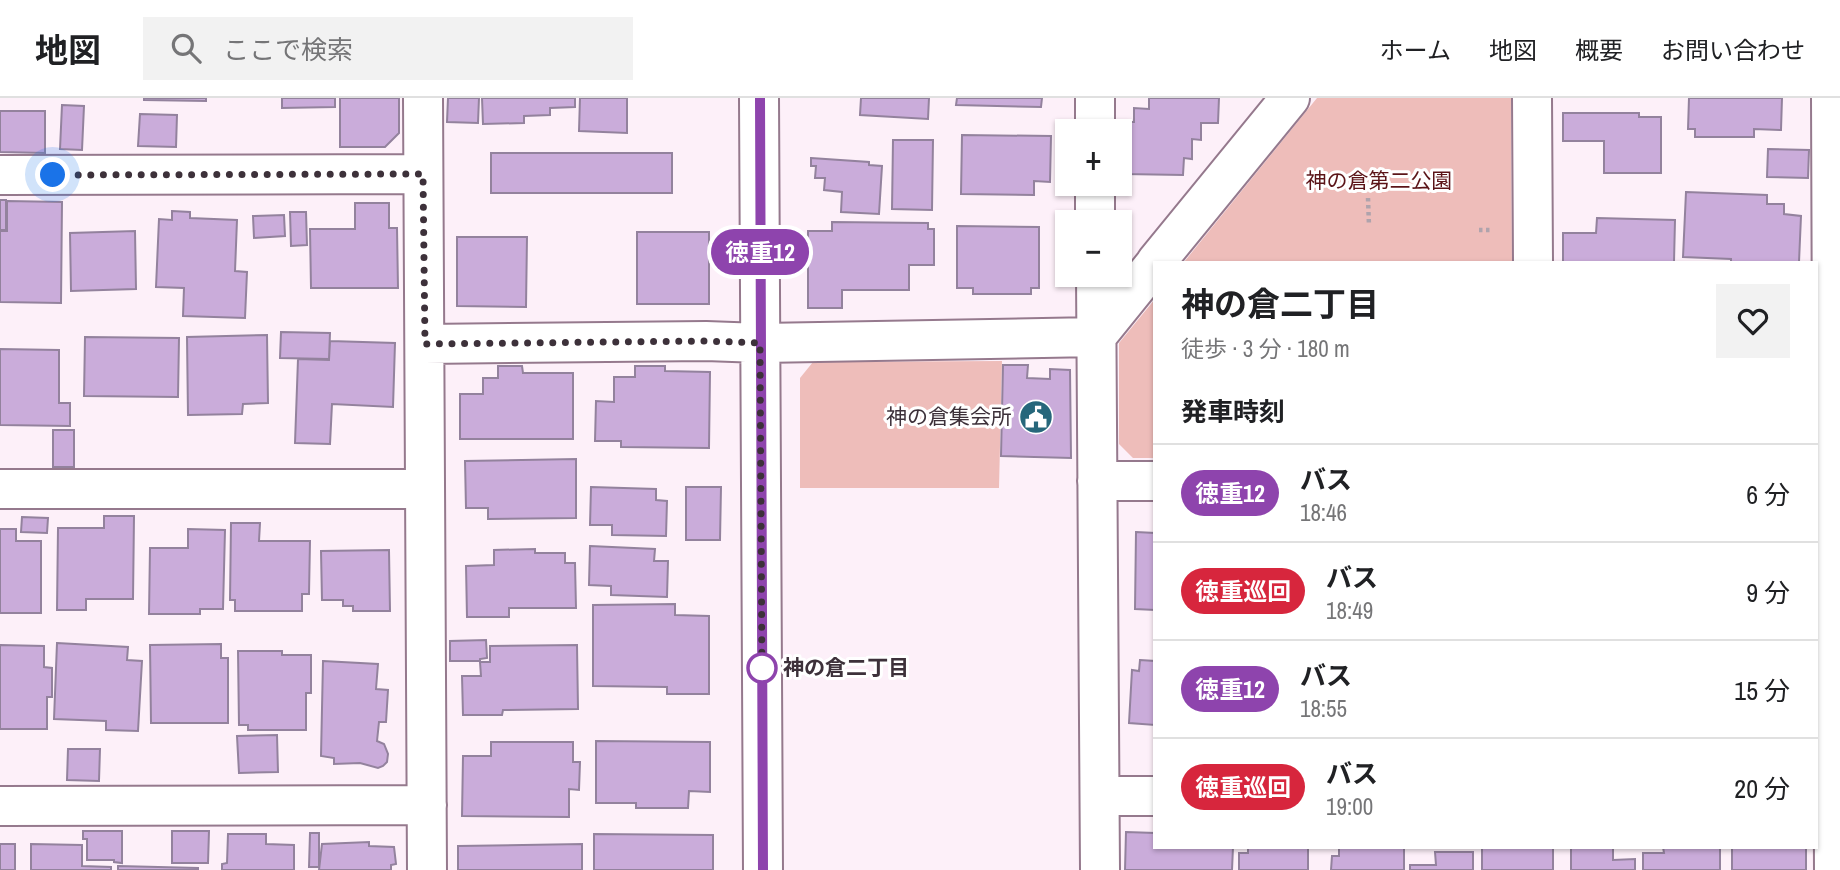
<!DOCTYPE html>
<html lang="ja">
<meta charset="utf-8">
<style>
:root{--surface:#fff;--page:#f2f2f2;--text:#202124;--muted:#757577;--line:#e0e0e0}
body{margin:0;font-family:"Archivo Narrow","Noto Sans JP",sans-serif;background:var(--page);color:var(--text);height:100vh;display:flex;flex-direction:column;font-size:26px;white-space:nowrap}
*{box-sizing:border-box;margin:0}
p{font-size:23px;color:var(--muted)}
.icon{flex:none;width:38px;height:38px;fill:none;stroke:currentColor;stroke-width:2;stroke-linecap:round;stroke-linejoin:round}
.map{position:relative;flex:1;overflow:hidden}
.panel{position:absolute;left:1153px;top:163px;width:665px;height:588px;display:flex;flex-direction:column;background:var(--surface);border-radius:0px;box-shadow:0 2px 5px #0004}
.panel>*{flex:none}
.badge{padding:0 14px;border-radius:23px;font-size:24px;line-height:46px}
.buttons{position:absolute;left:1055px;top:21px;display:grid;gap:14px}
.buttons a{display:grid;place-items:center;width:77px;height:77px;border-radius:0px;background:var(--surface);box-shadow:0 2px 5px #0004;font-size:35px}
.you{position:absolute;width:35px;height:35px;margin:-18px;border:5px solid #fff;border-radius:50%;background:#1a73e8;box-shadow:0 0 0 10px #1a73e833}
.map>.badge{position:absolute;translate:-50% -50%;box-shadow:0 0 0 4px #fff}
h2{padding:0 28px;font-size:26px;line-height:63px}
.round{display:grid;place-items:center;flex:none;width:74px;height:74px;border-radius:0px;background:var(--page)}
.headline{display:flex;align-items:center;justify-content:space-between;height:119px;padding:0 28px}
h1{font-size:33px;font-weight:700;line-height:52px}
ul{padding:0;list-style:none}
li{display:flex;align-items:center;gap:21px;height:98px;padding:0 28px;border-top:2px solid var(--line)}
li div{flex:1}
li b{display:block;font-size:26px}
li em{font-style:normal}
li .badge{min-width:77px;font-weight:700;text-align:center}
header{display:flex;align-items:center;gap:42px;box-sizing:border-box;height:98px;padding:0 35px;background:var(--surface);border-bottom:2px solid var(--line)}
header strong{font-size:33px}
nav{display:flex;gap:38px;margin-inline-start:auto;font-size:24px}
.search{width:490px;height:63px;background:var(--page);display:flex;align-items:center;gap:18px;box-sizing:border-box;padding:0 24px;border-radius:0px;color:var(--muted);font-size:26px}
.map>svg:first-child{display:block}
.green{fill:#eebdba}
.building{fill:#caacda;stroke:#93829d;stroke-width:2}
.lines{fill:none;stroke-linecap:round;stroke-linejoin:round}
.minor-casing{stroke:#95798d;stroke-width:42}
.path{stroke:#afa3ac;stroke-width:4.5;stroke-dasharray:3.5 3.5;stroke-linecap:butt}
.minor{stroke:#fff;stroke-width:38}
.line-casing{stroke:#fff;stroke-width:16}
.line{stroke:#8e44ad;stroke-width:10}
.walk{stroke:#3d313a;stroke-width:7;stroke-dasharray:0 12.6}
.stop-dot{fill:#fff;stroke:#8e44ad;stroke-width:3.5}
.labels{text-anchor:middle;stroke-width:6;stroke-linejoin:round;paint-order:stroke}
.park-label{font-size:21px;fill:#5b1418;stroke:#fff}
.poi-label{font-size:21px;fill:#3d313a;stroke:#fff;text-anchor:end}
.stop-label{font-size:21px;font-weight:bold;fill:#3d313a;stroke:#fff;text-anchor:start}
</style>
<header>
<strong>地図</strong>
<div class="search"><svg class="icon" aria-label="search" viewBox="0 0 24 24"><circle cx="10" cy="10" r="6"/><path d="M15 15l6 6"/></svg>ここで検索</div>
<nav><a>ホーム</a><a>地図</a><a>概要</a><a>お問い合わせ</a></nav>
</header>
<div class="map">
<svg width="1840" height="772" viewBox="0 0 1840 772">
<rect width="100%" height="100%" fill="#fdf0f9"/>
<path class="green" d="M1317 0H1511L1512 164H1184Z
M1155 201V360H1133L1119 346V245Z
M1002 263 999 390H800V280L813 264Z"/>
<path class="building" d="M144 0H206V3L144 2Z
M282 0H335V9L282 10Z
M340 0H399V35L385 49H340Z
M448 0H479L478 25 447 24Z
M482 0H575V9L550 10V17L524 18V25L483 26Z
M580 0H627V35L579 33Z
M861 0H929L928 21 860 17Z
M957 0H1042L1041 9 956 7Z
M1149 0H1219L1218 25H1201V42L1192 41V61L1184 60 1183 77 1124 76 1125 24H1134V10L1149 11Z
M1689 0H1782L1781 32 1754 31V39H1695V31H1688Z
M62 7 84 8 82 52 60 51Z
M0 13H45V55L0 54Z
M1563 15H1639V19H1661V75H1604V43H1563Z
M140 16 177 17 176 49 138 48Z
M962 37 1051 38 1050 84 1034 83V97L961 96Z
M893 42H933L932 112 892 111Z
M1768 51 1809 52 1808 80 1767 79Z
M491 55H672V95H491Z
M811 60 869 64V67L882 68 879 116 841 114 842 94 824 92 825 80H815L816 68H811Z
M1686 94 1767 97V106H1784V116L1801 118 1799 164H1731V161L1683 159Z
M0 102H6V132H0Z
M7 103 62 104 61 205 0 204V133H7Z
M355 105H389V130H397L398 190H311L310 131H355Z
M172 113 190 114V120L237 122 235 173 247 174 245 220 183 218 184 190 156 189 159 121 172 122Z
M290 114H306L307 147 291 148Z
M284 117 285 138 254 140 253 118Z
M1597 120 1675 122 1674 164H1563V135H1596Z
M832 124 928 125V131H934V167H909V192H842V210H808V133H832Z
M957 128 1039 129V190H1031V196H973V190H957Z
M135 133 136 191 71 193 70 135Z
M637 134H709V206H637Z
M457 139H527L526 209 457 208Z
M281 234 330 235 329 261 280 260Z
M267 237 268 305 243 306 242 316 188 317 187 239Z
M85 239 179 240 178 299 84 298Z
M330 243 395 245 393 309 332 306 330 346 295 345 298 261 329 262Z
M0 251 59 252V305H70V328L0 327Z
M1003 267H1028L1027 280 1050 281V271L1070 272 1071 360 1001 358Z
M498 268H522L523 275H573V341H460V296H483V280H498Z
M635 268H665V273L710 274 709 350 621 349V343H595L596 303 614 304V279H635Z
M53 332H74V369H53Z
M576 361V420L488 421V410H466L465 363Z
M591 389 656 391V402L667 403 666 438 612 437V427H590Z
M686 389H721L720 442H686Z
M104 418H134L133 501H86V512H57L58 430H104Z
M22 419 48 420 47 435 21 434Z
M231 425H260L259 443H310L309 496H302V513H235V502H230Z
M0 431H16V443H41V515H0Z
M188 431 225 432 223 511H200V516H149L150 450H188Z
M1136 434 1155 435V512L1135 511Z
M590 448 655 451 654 463H668L667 499 611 497V488L589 487Z
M535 451V455H565V465H575L576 510H509V519H467L466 468 494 467V452Z
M389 452 390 513H353V508H343V502H322L321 453Z
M675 506V517L709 518V596H667V589L593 588V507Z
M486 542 487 560 480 561V563H450V543Z
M57 545 128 549 127 562 142 563 138 633 106 632V623L54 621Z
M221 546V560H228V625H151L150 547Z
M0 547 44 548V569L52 570V599H47V631H0Z
M577 547 578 611 503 612 502 617H463L462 578H481L480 564H490V548Z
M238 553H282V557H311V595H306V632H248V627H239Z
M1140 562 1155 563V627L1129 625 1132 572 1139 573Z
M323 563 378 566 376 591 388 592 386 624H379L377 643 384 646 388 656 387 664 383 668 378 670 360 665 334 666V660L321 658Z
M277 637 278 674 239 675 237 638Z
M596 643 710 644V694L689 693 688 710H636V705H596Z
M491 644H573V664H580L579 692 569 691V719L462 718 463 658H491Z
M68 651H100L99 683 67 682Z
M83 733H122V765L114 764V762H87V741H83Z
M172 733H209L208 765H172Z
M1126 734 1155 735V749H1233L1232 772H1125Z
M310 735H319V769H309Z
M228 736H266V746L294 747V772H222V766L227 765Z
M594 736 713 737V772H594Z
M369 744V748L394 749 396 766 391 767V772H319L322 746Z
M0 746H15V772H0Z
M31 746 82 747V768L111 769V772H31Z
M582 746V772H458V748Z
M1248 749H1308V772H1239V755H1248Z
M1339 749H1404V772H1331L1332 758H1339Z
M1482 749H1553V772H1482Z
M1571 749H1613V762L1635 761V772H1571Z
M1663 749H1720V772H1643V755H1664Z
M1732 749H1806V772H1732Z
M1435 754H1473V772H1410V767H1436Z
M118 768 198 770V772H118Z"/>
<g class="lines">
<g class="minor-casing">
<path id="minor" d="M423 0 427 772
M759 0 763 772
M1095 0V33
M1532 0 1533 164
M1831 0 1834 772
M0 77 423 76
M1095 86V124
M1156 164 1290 0
M1096 177 1100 772
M425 246 706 243 760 245 1096 239 1155 166
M1097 383H1155
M0 391H424
M1100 698H1155
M0 708 427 707"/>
</g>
<path class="path" d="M1368 100 1369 128
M1479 132H1490"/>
<use href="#minor" class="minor"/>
</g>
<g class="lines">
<g class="line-casing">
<path id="line" d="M760 0 763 772"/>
</g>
<use href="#line" class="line"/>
<path class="walk" d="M53 77 423 76 425 246 706 243 760 245 762 582V570"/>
</g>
<defs>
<g id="civic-disc" transform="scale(1.75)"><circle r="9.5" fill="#26677b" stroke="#fff"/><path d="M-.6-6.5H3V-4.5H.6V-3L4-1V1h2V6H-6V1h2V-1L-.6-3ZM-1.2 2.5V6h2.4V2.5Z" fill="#fff"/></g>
</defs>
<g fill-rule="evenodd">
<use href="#civic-disc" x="1036" y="319"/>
</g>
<circle class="stop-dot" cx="762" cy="570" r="14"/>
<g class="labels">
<g class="park-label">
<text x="1379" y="90">神の倉第二公園</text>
</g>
<g class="poi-label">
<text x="1012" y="326">神の倉集会所</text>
</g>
<g class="stop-label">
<text x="783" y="577">神の倉二丁目</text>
</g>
</g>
</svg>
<div class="buttons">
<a>+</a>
<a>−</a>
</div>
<div class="you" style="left:53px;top:77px"></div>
<b class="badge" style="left:760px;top:154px;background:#8e44ad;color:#fff">徳重12</b>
<section class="panel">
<div class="headline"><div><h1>神の倉二丁目</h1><p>徒歩 · 3 分 · 180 m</p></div><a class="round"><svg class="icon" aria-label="heart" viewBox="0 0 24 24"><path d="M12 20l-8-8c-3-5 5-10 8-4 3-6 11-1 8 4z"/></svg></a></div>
<h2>発車時刻</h2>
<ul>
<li><span class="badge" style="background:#8e44ad;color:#fff">徳重12</span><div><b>バス</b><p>18:46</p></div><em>6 分</em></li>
<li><span class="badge" style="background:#d7263d;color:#fff">徳重巡回</span><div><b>バス</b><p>18:49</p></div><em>9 分</em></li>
<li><span class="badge" style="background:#8e44ad;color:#fff">徳重12</span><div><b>バス</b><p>18:55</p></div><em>15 分</em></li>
<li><span class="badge" style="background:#d7263d;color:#fff">徳重巡回</span><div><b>バス</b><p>19:00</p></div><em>20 分</em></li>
</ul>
</section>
</div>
